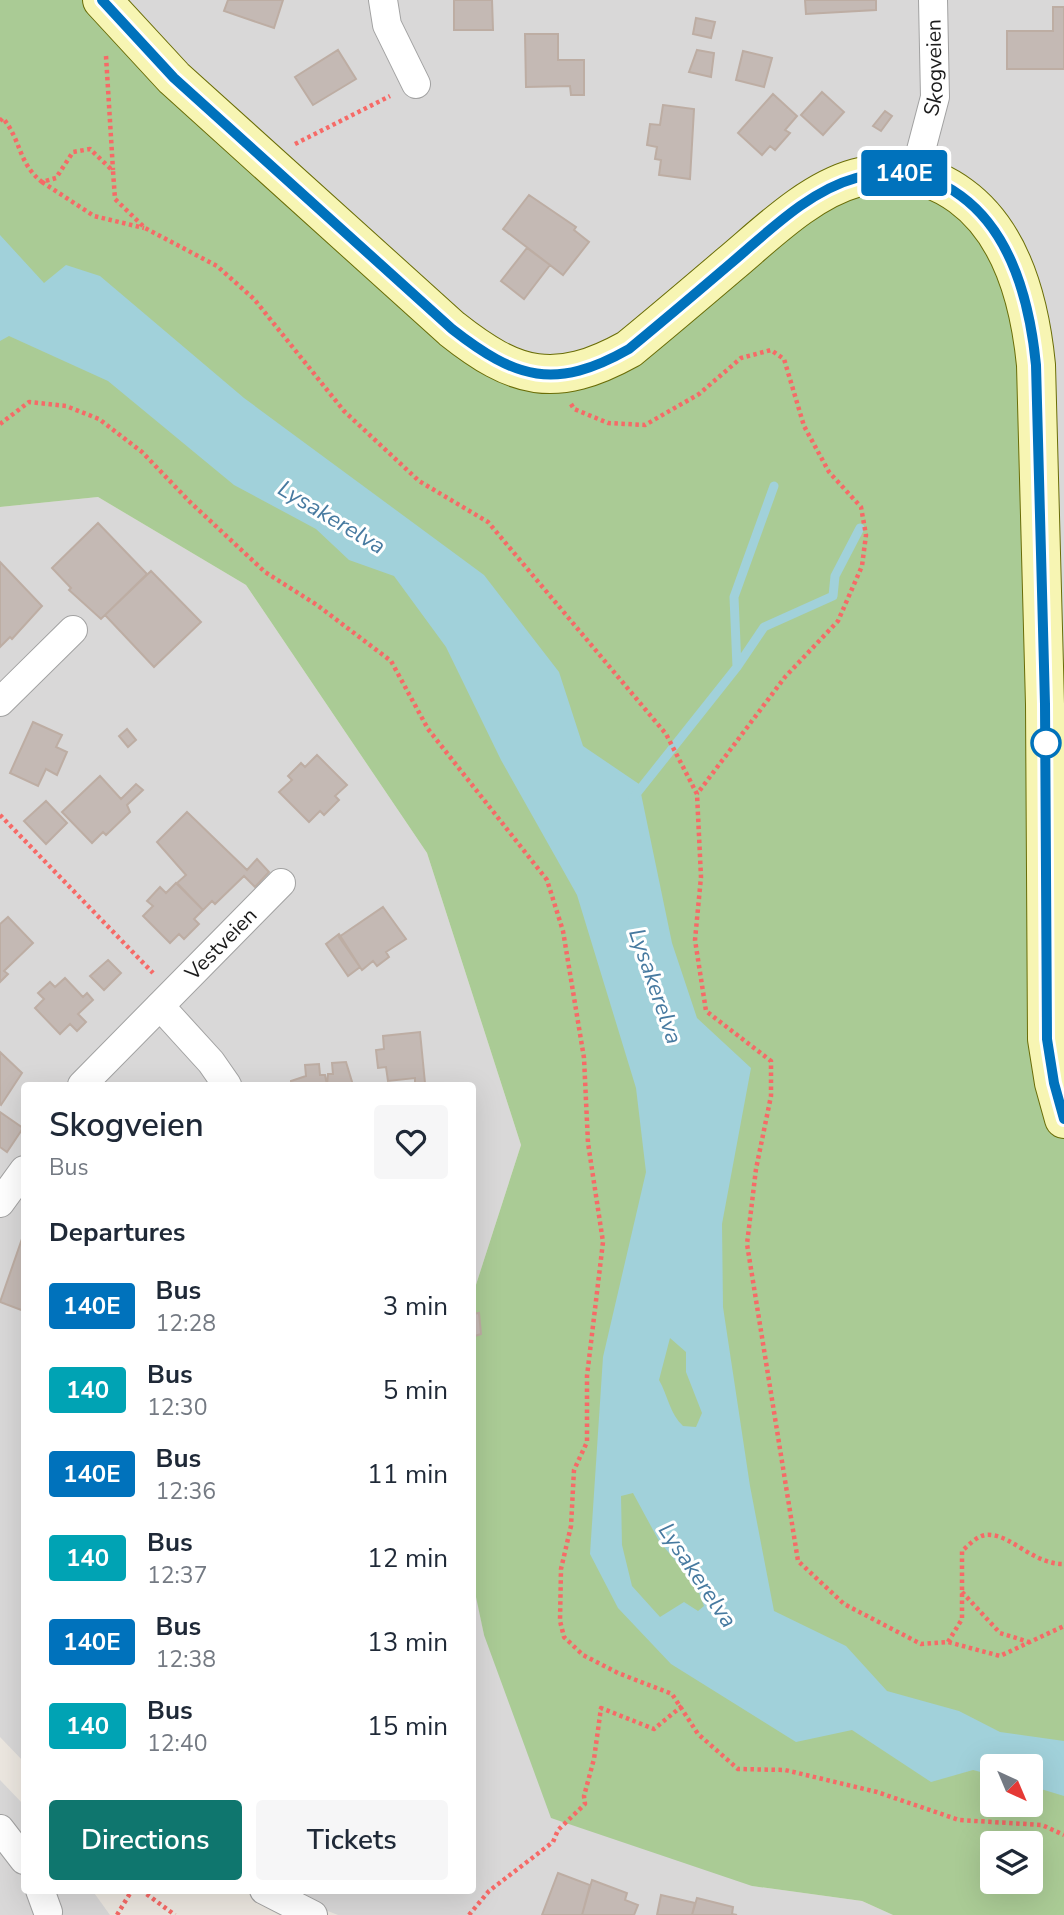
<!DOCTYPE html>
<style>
:root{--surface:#fff;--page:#f6f6f7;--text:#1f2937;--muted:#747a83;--accent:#0f766e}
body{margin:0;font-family:"Nunito Sans",sans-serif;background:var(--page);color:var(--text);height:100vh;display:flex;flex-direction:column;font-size:26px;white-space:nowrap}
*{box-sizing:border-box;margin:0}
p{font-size:23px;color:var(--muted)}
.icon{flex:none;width:38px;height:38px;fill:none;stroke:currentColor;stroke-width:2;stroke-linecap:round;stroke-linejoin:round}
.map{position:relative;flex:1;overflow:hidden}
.drawer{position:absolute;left:21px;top:1082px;width:455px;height:812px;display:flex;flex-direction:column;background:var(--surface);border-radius:7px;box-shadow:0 7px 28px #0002}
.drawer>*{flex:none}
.badge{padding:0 14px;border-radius:5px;font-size:24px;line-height:46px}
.needle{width:46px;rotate:136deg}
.buttons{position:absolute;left:980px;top:1754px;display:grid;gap:14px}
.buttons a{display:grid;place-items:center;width:63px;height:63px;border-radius:7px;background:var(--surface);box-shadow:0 7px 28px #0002;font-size:35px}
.map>.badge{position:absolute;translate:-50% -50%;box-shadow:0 0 0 4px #fff}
h2{padding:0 28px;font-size:26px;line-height:63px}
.round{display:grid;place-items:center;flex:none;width:74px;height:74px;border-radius:7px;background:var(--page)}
.head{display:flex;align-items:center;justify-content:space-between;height:119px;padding:0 28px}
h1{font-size:33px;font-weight:600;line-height:52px}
.primary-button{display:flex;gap:14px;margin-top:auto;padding:14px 28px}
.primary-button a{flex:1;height:80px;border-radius:7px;background:var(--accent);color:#fff;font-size:28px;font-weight:600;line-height:80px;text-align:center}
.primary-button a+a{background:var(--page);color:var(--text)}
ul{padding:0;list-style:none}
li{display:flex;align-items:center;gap:21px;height:84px;padding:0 28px}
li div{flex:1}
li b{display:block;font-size:26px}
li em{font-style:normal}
li .badge{min-width:77px;font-weight:700;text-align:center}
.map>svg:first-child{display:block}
.residential{fill:#d9d8d8}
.forest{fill:#aacb95;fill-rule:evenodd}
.water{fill:#a1d1da;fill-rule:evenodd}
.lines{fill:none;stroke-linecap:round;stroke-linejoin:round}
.stream{stroke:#a1d1da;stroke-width:9}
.building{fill:#c4b9b4;stroke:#bdada3;stroke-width:2}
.minor-casing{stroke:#a2a2a2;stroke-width:30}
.secondary-casing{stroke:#6a6d07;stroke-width:40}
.path{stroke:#f66a67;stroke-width:4.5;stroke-dasharray:3.5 3.5;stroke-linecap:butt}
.minor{stroke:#fff;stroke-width:28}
.secondary{stroke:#f7f5b3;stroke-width:38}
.line-casing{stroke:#fff;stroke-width:16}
.line{stroke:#0072bc;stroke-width:10}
.stop-dot{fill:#fff;stroke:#0072bc;stroke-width:3.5}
.labels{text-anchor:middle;stroke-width:6;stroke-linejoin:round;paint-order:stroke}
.street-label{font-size:21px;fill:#1b1b1b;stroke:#fff}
.water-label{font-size:23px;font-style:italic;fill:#477aa0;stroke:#fff}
</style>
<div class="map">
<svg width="1064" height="1915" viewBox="0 0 1064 1915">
<rect width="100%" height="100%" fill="#ece7e0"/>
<path class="residential" d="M107 0H1064V1104L600 365 511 369Z
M98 497 246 585 427 853 521 1145 473 1294 472 1085H24V1762L0 1737V507Z
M473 1578 484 1635 752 1886 862 1901 893 1915H338L274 1890H472Z
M0 1780 24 1805V1890H92L110 1915H0Z"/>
<path class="forest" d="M0 0H107L511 369 600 365 855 178 943 183 1027 308 1064 1104V1915H893L862 1901 752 1886 551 1818 484 1635 472 1578 473 1294 521 1145 427 853 246 585 98 497 0 507ZM992 1766H1031V1804H992ZM992 1843H1031V1881H992Z"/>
<path class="water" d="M0 235 44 283 66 265 100 276 244 398 484 575 559 672 583 746 639 784 672 943 697 1018 751 1068 722 1224 723 1307 750 1486 774 1611 846 1646 887 1691 959 1711 1000 1732 1064 1741V1796L1031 1786V1766H992V1775L973 1770 931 1782 852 1730 796 1742 671 1664 618 1608 590 1554 603 1357 646 1172 636 1088 577 895 501 760 446 647 394 576 349 560 316 529 234 485 108 381 9 336 0 341ZM670 1338 686 1352V1372L702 1413 696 1427 683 1426C670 1414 668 1396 659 1380ZM633 1493 659 1541 696 1585 704 1606 698 1611 684 1602 660 1617 632 1586 622 1545 621 1496Z"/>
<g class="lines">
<path class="stream" d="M737 667 764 627 833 596 835 576 860 528
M633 798 737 667 734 597 774 486"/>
</g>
<path class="building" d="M228 0H283L274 28 224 11Z
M454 0H492L493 30H454Z
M805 0H876V10L806 14Z
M1053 7H1064V69H1007V31H1053Z
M696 18 715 22 711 38 693 34Z
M525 34H558V60H584V95H571L570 86 526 87Z
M338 50 356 79 313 105 295 77Z
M697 50 714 53 711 77 689 72Z
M743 51 772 58 764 87 736 80Z
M822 92 844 112 823 135 801 115Z
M773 94 797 116 785 130 790 133 775 150 770 146 762 155 738 133Z
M663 105 694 109 690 179 659 175 661 160 655 159 657 147 647 145 650 124 660 125Z
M885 111 892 116 881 131 873 126Z
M529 195 576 227 574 230 589 242 563 275 503 229Z
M527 248 550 265 524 299 501 281Z
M98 523 147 574 101 619 69 590 71 588 52 568Z
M0 562 42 606 12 639 10 637 0 647Z
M151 571 201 622 154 667 105 615Z
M33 722 62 735 56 747 67 752 57 775 46 769 38 786 10 773Z
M127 729 136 740 128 747 119 736Z
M317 755 347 785 335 796 339 800 324 815 320 811 309 822 279 792 292 780 288 776 301 763 305 767Z
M100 776 121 799 136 784 143 790 127 805 130 812 106 835 103 832 92 843 62 812Z
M46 801 67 823 46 844 24 821Z
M187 812 247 870 257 859 269 872 255 887 244 876 215 904 212 901 203 910 177 883 186 875 157 842Z
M176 883 203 910 194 919 199 924 184 939 179 934 170 943 143 916 153 906 147 901 160 887 166 893Z
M383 907 406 939 386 952 389 957 377 966 373 961 362 970 339 937Z
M8 917 33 943 4 971 8 974 0 982V924Z
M339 934 360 967 348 976 326 944Z
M108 960 121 973 104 990 90 976Z
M65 978 83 997 87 993 93 1000 78 1014 86 1022 77 1031 70 1024 60 1034 35 1008 44 999 38 993 50 982 55 987Z
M420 1032 425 1083 415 1084V1078L388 1081 386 1067 378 1068 376 1050 384 1049 383 1036Z
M0 1052 22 1073 1 1105 0 1104Z
M346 1062 353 1085H327L328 1074H333L332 1063Z
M319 1064 320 1075H325L327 1085H291V1081L306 1076 305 1065Z
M0 1112 23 1128 7 1152 0 1147Z
M24 1233V1311L0 1302Z
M479 1313 481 1334 472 1337V1314Z
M558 1873 590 1885 582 1915H542Z
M592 1880 627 1893 625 1900 638 1905 634 1915H582Z
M661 1895 695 1903 692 1915H657Z
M697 1898 733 1907 732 1914 737 1915H692Z"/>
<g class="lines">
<g class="minor-casing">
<g id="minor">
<path d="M383 0 387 25 416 84"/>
<path id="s1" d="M915 173 935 97 933 0"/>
<path d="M0 702 73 630"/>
<path d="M160 1006 211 1062 227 1085"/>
<path id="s2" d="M82 1085 281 883"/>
<path d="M0 1203 24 1170"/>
<path d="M0 1829 24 1860"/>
<path d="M40 1890 48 1912"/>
<path d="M264 1890 313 1915"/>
</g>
</g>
<g class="secondary-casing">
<path id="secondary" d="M102 0 174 78 452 329C515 379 555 390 629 349 663 321 696 293 730 264 767 233 809 191 856 178 894 167 930 173 961 196 1013 234 1030 304 1036 365L1045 704 1047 1039 1054 1083 1064 1119"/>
</g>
<path class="path" d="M106 56 113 170
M0 121 3 118C22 142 18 163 42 182L56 178 73 152 90 149 113 171 115 199 145 228 217 266 254 299 344 411 419 481 488 522 666 734 697 794 701 877 695 940 706 1011 771 1061V1096L756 1169 747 1244 798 1561 844 1604 921 1644 948 1642 1000 1656 1064 1626
M295 144 390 96
M42 182 94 216 144 228
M571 404 574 409 608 423 645 425 699 394 741 358 771 350 784 359 804 426 829 472 861 507 866 535 862 566 838 621 785 677 697 794
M0 424 29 402 66 406 99 419 142 452 190 502 265 572 317 605 391 661 428 729 547 880 563 931 584 1058 588 1143 603 1242 587 1376V1442L574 1470 571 1526 561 1569 560 1621 564 1637 583 1655 618 1673 672 1694 698 1734 738 1769 785 1770 877 1792 959 1820 1042 1825 1064 1835
M0 815 153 973
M962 1592 1000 1633 1029 1642
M948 1642 962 1619V1551C970 1544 979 1533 991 1535 1014 1537 1033 1564 1064 1564
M141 1890 175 1915
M117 1915 132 1890
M469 1915 489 1891 553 1842 558 1830 585 1804 584 1796 594 1759 601 1708 654 1729 682 1706"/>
<use href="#minor" class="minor"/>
<use href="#secondary" class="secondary"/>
</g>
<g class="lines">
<g class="line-casing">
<path id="line" d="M102 0 174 78 452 329C516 379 555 391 629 349 663 321 696 293 730 264 767 233 808 191 856 178 894 167 930 173 961 196 1013 234 1030 304 1036 365L1045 704 1047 1039 1054 1083 1064 1119"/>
</g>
<use href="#line" class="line"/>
</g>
<circle class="stop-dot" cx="1046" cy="743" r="14"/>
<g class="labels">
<g class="street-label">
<text dy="7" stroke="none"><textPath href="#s1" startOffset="108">Skogveien</textPath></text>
<text dy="7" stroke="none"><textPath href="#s2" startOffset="198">Vestveien</textPath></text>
</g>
<g class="water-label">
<text transform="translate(332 517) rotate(31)" y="8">Lysakerelva</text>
<text transform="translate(656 986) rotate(71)" y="8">Lysakerelva</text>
<text transform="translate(698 1575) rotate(56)" y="8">Lysakerelva</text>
</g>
</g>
</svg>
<div class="buttons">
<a><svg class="needle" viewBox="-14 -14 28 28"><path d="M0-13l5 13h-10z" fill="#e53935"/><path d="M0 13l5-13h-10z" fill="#747a83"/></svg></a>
<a><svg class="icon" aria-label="layers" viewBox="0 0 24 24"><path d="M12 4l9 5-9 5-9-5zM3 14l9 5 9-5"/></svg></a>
</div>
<b class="badge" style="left:904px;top:173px;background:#0072bc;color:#fff">140E</b>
<section class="drawer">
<div class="head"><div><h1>Skogveien</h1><p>Bus</p></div><a class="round"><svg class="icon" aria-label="heart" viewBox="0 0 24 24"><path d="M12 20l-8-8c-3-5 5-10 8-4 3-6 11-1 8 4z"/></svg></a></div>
<h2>Departures</h2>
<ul>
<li><span class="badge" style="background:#0072bc;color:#fff">140E</span><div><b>Bus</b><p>12:28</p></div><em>3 min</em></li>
<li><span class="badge" style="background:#00a3b4;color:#fff">140</span><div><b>Bus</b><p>12:30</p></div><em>5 min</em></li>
<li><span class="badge" style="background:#0072bc;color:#fff">140E</span><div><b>Bus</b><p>12:36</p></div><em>11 min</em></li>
<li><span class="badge" style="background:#00a3b4;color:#fff">140</span><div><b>Bus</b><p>12:37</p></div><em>12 min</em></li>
<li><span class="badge" style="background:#0072bc;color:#fff">140E</span><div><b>Bus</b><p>12:38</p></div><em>13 min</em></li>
<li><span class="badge" style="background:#00a3b4;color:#fff">140</span><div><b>Bus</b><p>12:40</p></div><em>15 min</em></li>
</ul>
<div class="primary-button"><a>Directions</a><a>Tickets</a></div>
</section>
</div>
